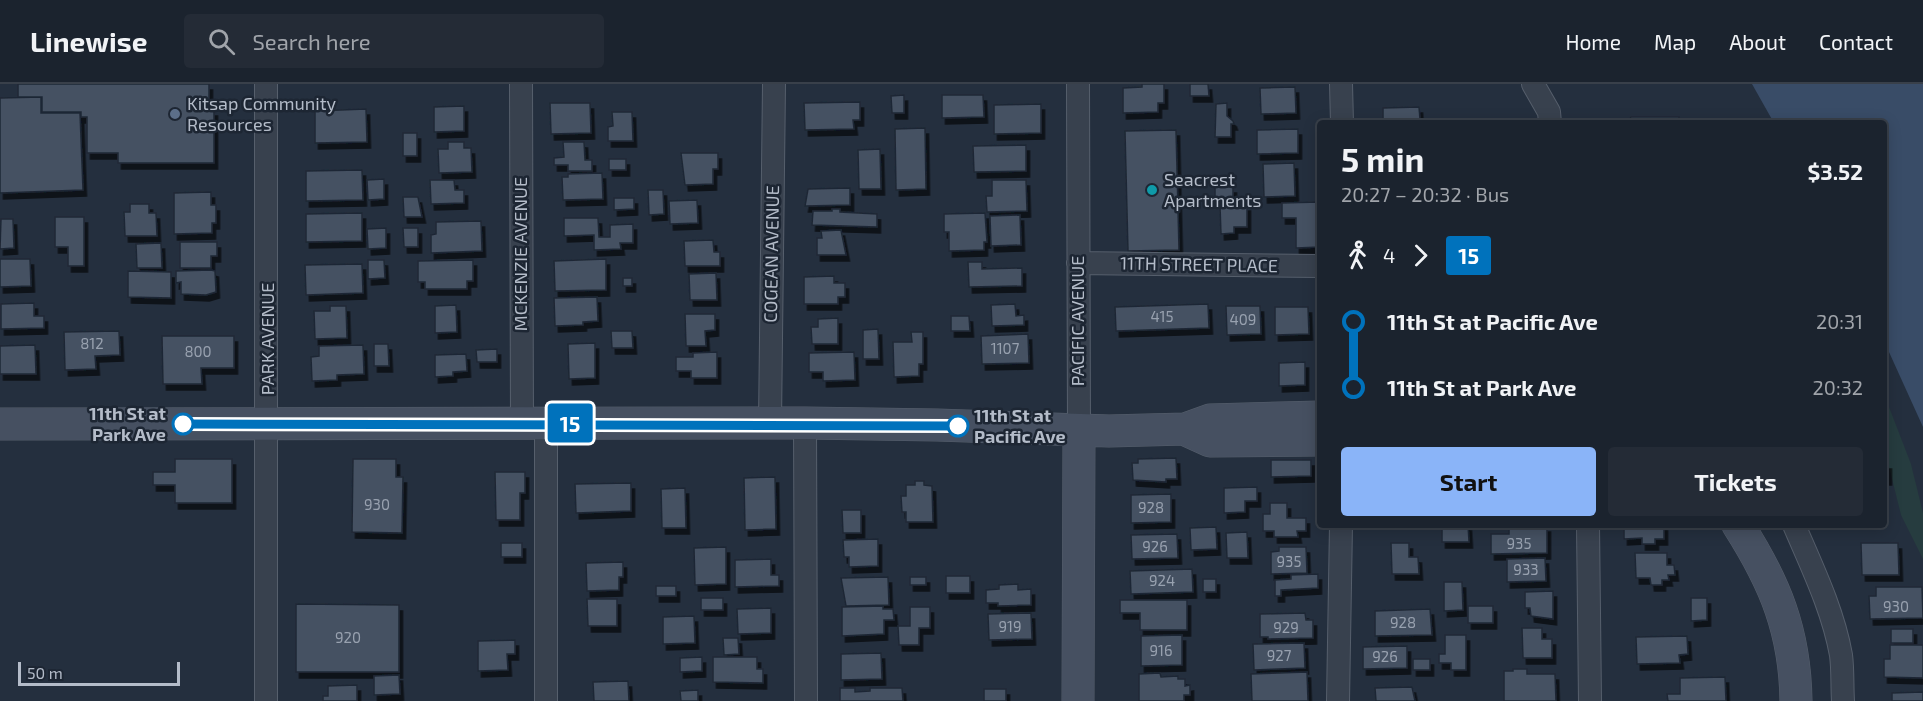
<!DOCTYPE html>
<meta charset="utf-8">
<style>
:root{--surface:#1b232e;--page:#242b36;--text:#f1f3f6;--muted:#a0a4aa;--line:#39404a;--accent:#8ab4f8}
body{margin:0;font-family:"Exo 2",sans-serif;background:var(--page);color:var(--text);height:100vh;display:flex;flex-direction:column;font-size:22px;white-space:nowrap}
*{box-sizing:border-box;margin:0}
p{font-size:20px;color:var(--muted)}
.icon{flex:none;width:33px;height:33px;fill:none;stroke:currentColor;stroke-width:2;stroke-linecap:round;stroke-linejoin:round}
.map{position:relative;flex:1;overflow:hidden}
.details{position:absolute;left:1317px;top:36px;width:570px;height:408px;display:flex;flex-direction:column;background:var(--surface);border-radius:6px;box-shadow:0 3px 15px #0003,0 0 0 2px var(--line)}
.details>*{flex:none}
.badge{padding:0 12px;border-radius:4px;font-size:21px;line-height:39px}
.scale{position:absolute;left:18px;bottom:15px;width:162px;box-sizing:border-box;padding-left:6px;border:3px solid #b4bcc9;border-top:0;font-size:16px;line-height:21px;white-space:nowrap;color:#b4bcc9;-webkit-text-stroke:4px #1d2633;paint-order:stroke}
.map>.badge{position:absolute;translate:-50% -50%;box-shadow:0 0 0 3px #fff}
.legs{display:flex;align-items:center;gap:9px;height:66px;padding:0 24px;font-size:20px}
.legs p{margin-inline-start:auto}
.headline{display:flex;align-items:center;justify-content:space-between;height:102px;padding:0 24px}
h1{font-size:33px;font-weight:700;line-height:45px}
.action{display:flex;gap:12px;margin-top:auto;padding:12px 24px}
.action a{flex:1;height:69px;border-radius:6px;background:var(--accent);color:#111;font-size:24px;font-weight:700;line-height:69px;text-align:center}
.action a+a{background:var(--page);color:var(--text)}
ul{padding:0 24px;list-style:none}
li{display:flex;align-items:center;gap:21px;height:66px;font-size:22px}
li i{display:grid;place-items:center;width:9px;height:100%;margin:0 8px;background:currentColor}
li i::after{content:'';width:15px;height:15px;margin:-8px;border:4px solid;border-radius:50%;background:var(--surface)}
li p{margin-inline-start:auto}
li:first-child i{background:linear-gradient(#0000 50%,currentColor 0)}
li:last-child i{background:linear-gradient(currentColor 50%,#0000 0)}
header{display:flex;align-items:center;gap:36px;box-sizing:border-box;height:84px;padding:0 30px;background:var(--surface);border-bottom:2px solid var(--line)}
header strong{font-size:28px}
nav{display:flex;gap:33px;margin-inline-start:auto;font-size:21px}
.search{width:420px;height:54px;background:var(--page);display:flex;align-items:center;gap:15px;box-sizing:border-box;padding:0 21px;border-radius:6px;color:var(--muted);font-size:22px}
.map>svg:first-child{display:block}
.green{fill:#263c3f}
.water{fill:#394c67}
.building{fill:#455162;stroke:#1f2835;stroke-width:1.5;filter:url(#shadow)}
.lines{fill:none;stroke-linecap:round;stroke-linejoin:round}
.street-casing{stroke:#565f6c;stroke-width:24}
.secondary-casing{stroke:#565f6c;stroke-width:33}
.street{stroke:#38414e;stroke-width:22}
.secondary{stroke:#465061;stroke-width:32}
.line-1-casing{stroke:#fff;stroke-width:14}
.line-1{stroke:#0072bc;stroke-width:9}
.service-dot{fill:#5c6f8a;stroke:#1d2633;stroke-width:2}
.culture-dot{fill:#0f9aa8;stroke:#1d2633;stroke-width:2}
.stop-1-dot{fill:#fff;stroke:#0072bc;stroke-width:3}
.labels{text-anchor:middle;stroke-width:5;stroke-linejoin:round;paint-order:stroke}
.number-label{font-size:15px;fill:#98a1af}
.poi-label{font-size:18px;fill:#b4bcc9;stroke:#1d2633;text-anchor:start}
.street-label{font-size:18px;fill:#b4bcc9;stroke:#1d2633}
.stop-label{font-size:18px;font-weight:bold;fill:#b4bcc9;stroke:#1d2633;text-anchor:end}
</style>
<header>
<strong>Linewise</strong>
<div class="search"><svg class="icon" aria-label="search" viewBox="0 0 24 24"><circle cx="10" cy="10" r="6"/><path d="M15 15l6 6"/></svg>Search here</div>
<nav><a>Home</a><a>Map</a><a>About</a><a>Contact</a></nav>
</header>
<div class="map">
<svg width="1923" height="617" viewBox="0 0 1923 617">
<defs>
<filter id="shadow"><feDropShadow dx="3.5" dy="6" stdDeviation="0" flood-color="#0009"/></filter>
</defs>
<rect width="100%" height="100%" fill="#242f3e"/>
<path class="green" d="M1884 310 1911 380 1923 429V475L1901 431 1884 363Z"/>
<path class="water" d="M1752 0H1923V343L1884 257V39H1774Z"/>
<path class="building" d="M18 0H209V26H214V79H118V69H87V33H81V28H42V13H18Z
M1142 0H1164V19H1158V28L1123 29V4L1142 3Z
M1190 0H1208L1209 12H1190Z
M1295 3 1296 29 1261 30 1260 4Z
M904 11V29H892L891 12Z
M942 11H983L984 33 942 34Z
M41 13V29H80L83 106 0 109V14Z
M860 18V36H853L854 45 805 46 804 19Z
M550 19H590L591 49 551 50Z
M1227 19V32L1233 37 1234 40H1231V53H1215L1216 20Z
M1041 20V49L994 50V21Z
M464 22V47L434 48V23Z
M1419 23 1420 35H1429V39H1383V24Z
M366 25 367 58 315 59V27Z
M612 28H632L633 57H608V43L613 42Z
M1631 33H1679V39H1627Z
M925 44 926 105 896 106 895 45Z
M1298 45V69L1257 70V46Z
M1176 46 1179 166 1128 167 1125 47Z
M403 49H417V72H403Z
M448 58H464V64H471L472 88 439 89 438 65H448Z
M563 58H584L585 76H592V87H568V81H554V74L564 73Z
M1026 61V87L974 88 973 62Z
M880 65 881 105H859L858 66Z
M681 69H718V85H713V100L685 101Z
M609 75H626V86H609Z
M1294 79 1295 112 1264 113 1263 80Z
M362 86 363 116 306 117V87Z
M602 89 603 115 563 116 562 93H568V90Z
M384 95V115L368 116 367 96Z
M430 96H454L455 106H464V119L431 120Z
M992 96H1026L1027 127 987 128 986 112H992Z
M1215 103H1233V114H1215Z
M850 104V121L805 122 808 105Z
M648 106H663L664 130 649 131Z
M211 108V121H216V139H212V149L174 150V109Z
M403 113H418L422 133H404Z
M614 114H634V125L614 126Z
M697 116 698 139 670 140 669 117Z
M1319 118 1320 163 1296 164V134H1282V119Z
M130 120H149V129H156L157 152H125L124 128H130Z
M1247 121V143H1234V149L1221 150 1220 122Z
M832 125H840V128L877 130V143L812 141 813 127H832Z
M362 129V157L306 158V130Z
M985 129 987 158H984V166L949 167V148H944V130Z
M1020 131 1021 161 991 162 990 132Z
M55 133H84V182H68V163H55Z
M564 134H598L599 153H610V141L633 140V159H620L621 165 594 166V151L564 152Z
M1 135H13L14 164 0 165Z
M481 137 482 167 431 169V151L436 150V138Z
M386 144V164L368 165 367 145Z
M403 144H418V163H404Z
M841 146 846 171H817V154H822L821 147Z
M713 156 714 168H720V182H685L684 157Z
M180 158H217V172H211V184H180Z
M161 159 162 184H137L136 160Z
M0 175H30L31 202 0 203Z
M606 175V206L555 207 554 177Z
M368 176H384L385 194 368 195Z
M473 176V197H467V205H425V198H418V177Z
M968 178H982V185L1022 184V202L969 203Z
M362 180 363 209 306 211 305 181Z
M211 186 215 187 216 208 206 211 181 210V198L176 199V187Z
M128 187 171 188V214L128 213Z
M716 189 717 216H690L689 190Z
M834 192V199H845V213H838V220H804V193Z
M623 194H632V202H623Z
M597 213 598 237 583 238V241L555 242 554 214Z
M34 219V232H44V244L1 245V220Z
M1015 220 1016 232 1024 231V241L992 242 991 221Z
M1208 220 1209 244 1116 247 1115 223Z
M456 221 457 248 435 249V222Z
M330 222H346L347 254 315 255 314 227H330Z
M1226 222H1260L1261 250 1227 251Z
M1275 223H1308L1309 250 1275 251Z
M685 230H715V246L705 247 706 262H686Z
M951 232H969L970 247H951Z
M838 234V260H812L811 243H818V235Z
M878 245 879 275H863V246Z
M119 247 120 271 95 272 96 285 65 286 64 248Z
M611 247H632L633 264H612Z
M911 248H923V280H919V292L894 293 893 258H912Z
M1028 250 1029 279 982 280 981 252Z
M162 252H234V284H201L202 300H163Z
M595 259V294L569 295 568 260Z
M374 260H388L389 282H374Z
M35 261 36 290H0V262Z
M363 261 364 290 337 291V296L312 297 311 273 319 272V262Z
M497 265V278H477L476 266Z
M717 268V294H691V287H676V273H693V269Z
M854 268 855 296 823 297V288H809V269Z
M466 270 467 287 453 288V292L435 293V271Z
M1305 278V301L1279 302V279Z
M1176 374 1177 395H1166V398L1133 396 1132 379H1138V375Z
M175 375H232V419H175V401H153V388H175Z
M353 375H396V393H403L402 449 352 448Z
M1271 376H1311V392L1271 393Z
M1884 379H1888V395H1884Z
M495 388H525V409H520V436H496Z
M775 393 776 445 745 446 744 394Z
M915 397H924V401L932 402 933 438H906V428H902L901 412H906V401H915Z
M631 399V427L576 429 575 400Z
M1257 403V417H1245V428L1224 429V404Z
M685 404 686 444H662L661 405Z
M1171 410V438L1131 439V411Z
M1270 419H1287V434H1306V447H1297L1298 453H1274V447H1263V430H1270Z
M842 426H861V449H843Z
M1442 441H1468L1469 458H1442Z
M1624 441H1664V455H1655V460H1642V454L1624 455Z
M1547 442V469L1491 470V450H1509V443Z
M1216 443 1217 465 1191 466 1190 444Z
M1247 448 1248 474H1227L1226 449Z
M1177 450 1178 474 1132 475 1131 451Z
M878 455V482L849 483V473H844L843 456Z
M501 459H522V473H501Z
M1391 459H1409V473H1418L1419 490H1392Z
M1861 459H1898L1899 491H1862Z
M726 463V500L695 501 694 464Z
M1279 463H1306L1307 489 1271 490V468L1279 467Z
M1635 469H1667V481H1674L1675 491H1668L1669 496H1662V501H1651L1650 494H1636Z
M1545 474 1546 497 1507 498V475Z
M771 475V491H779V502L735 503V476Z
M623 478V493H619V506L587 507 586 479Z
M1192 485 1193 508 1131 510 1130 487Z
M1318 490V504L1281 506V512H1275V496L1291 495V491Z
M946 492H970V509H946Z
M888 493 889 521 846 522 841 494Z
M910 493H926V501H910Z
M1203 495H1216V508H1203Z
M1444 498H1462L1463 526 1444 527Z
M1018 500V506L1031 505V521L998 522V519H986V506L999 505V501Z
M656 502H676V512H656Z
M1876 503H1922L1923 534 1870 535 1869 512H1876Z
M1553 507V535L1531 532 1530 524H1525V508Z
M701 514H723V526H701Z
M1691 514H1707V536L1691 537Z
M587 515H617V542H588Z
M1120 516H1187V546H1140V529H1120Z
M296 520 399 521V588H296Z
M883 522V525H893L894 536H884V550L842 552V523Z
M1468 522H1493V539H1468Z
M910 523H930V544H919V561H899L898 542H910Z
M771 524V549L738 550 737 525Z
M1430 525 1432 551 1375 552V527Z
M1031 529 1032 555 989 556 988 530Z
M1305 529 1306 536H1313V554L1268 555V553H1260V530Z
M694 532 695 559 663 560V533Z
M1522 544H1542V555H1552V574H1523Z
M1891 545H1913V559H1891Z
M1182 551V581L1141 582V552Z
M1445 551H1466V586H1451V579H1439V570H1445Z
M1687 552 1688 570 1679 571 1680 579 1637 580 1636 553Z
M723 554H738L739 570 724 571Z
M515 556V570H507L508 586 478 587V557Z
M1304 559 1305 584 1254 586 1253 560Z
M1890 561H1923V594L1884 593V575H1890Z
M1407 562V584L1363 585V563Z
M881 569 882 595 841 596V570Z
M702 573V587L680 588V574Z
M713 573H757V585H763V599L713 598Z
M1413 575H1430V586H1413Z
M1513 585H1527V590H1555L1556 617H1504V587H1513Z
M1307 588 1308 617H1252L1251 590Z
M1160 589 1161 593 1178 592V595H1185V602L1190 601V611H1184V617H1139V590Z
M399 591 400 610 374 611V592Z
M1725 593 1726 617H1668L1667 610H1680V594Z
M628 597 629 617H594L593 598Z
M357 601V617H323V612H328V602Z
M1412 603 1415 617H1376L1375 604Z
M840 604H855V608L870 607V604H902L903 617H840Z
M984 605H1006V617H984Z
M698 606V617H681L680 607Z
M1923 608V617H1892V609Z"/>
<g class="lines">
<g class="street-casing">
<path id="street" d="M266 0V617
M521 0 522 339
M1078 0 1079 347
M1341 0 1342 39
M1533 0 1549 28 1550 39
M1078 179 1320 182
M770 339 774 0
M805 339 806 617
M1588 441 1590 617
M1794 441C1812 483 1833 526 1841 571 1843 586 1842 602 1843 617
M546 617V339
M1338 617 1341 441"/>
</g>
<g class="secondary-casing">
<path id="secondary" d="M0 340 805 339 937 341 1109 347 1185 345 1210 336 1320 333
M1188 347 1210 357 1320 356
M1738 441C1775 499 1795 547 1796 617
M1078 617 1079 347"/>
</g>
<use href="#street" class="street"/>
<use href="#secondary" class="secondary"/>
</g>
<g class="lines">
<g class="line-1-casing">
<path id="line-1" d="M183 340 958 342"/>
</g>
<use href="#line-1" class="line-1"/>
</g>
<circle class="service-dot" cx="175" cy="30" r="6"/>
<circle class="culture-dot" cx="1152" cy="106" r="6"/>
<g class="stop-1-dot">
<circle cx="183" cy="340" r="10"/>
<circle cx="958" cy="342" r="10"/>
</g>
<g class="labels">
<g class="number-label">
<text x="1162" y="238">415</text>
<text x="1243" y="241">409</text>
<text x="92" y="265">812</text>
<text x="1005" y="270">1107</text>
<text x="198" y="273">800</text>
<text x="377" y="426">930</text>
<text x="1151" y="429">928</text>
<text x="1519" y="465">935</text>
<text x="1155" y="468">926</text>
<text x="1289" y="483">935</text>
<text x="1526" y="491">933</text>
<text x="1162" y="502">924</text>
<text x="1896" y="528">930</text>
<text x="1403" y="544">928</text>
<text x="1010" y="548">919</text>
<text x="1286" y="549">929</text>
<text x="348" y="559">920</text>
<text x="1161" y="572">916</text>
<text x="1279" y="577">927</text>
<text x="1385" y="578">926</text>
</g>
<g class="poi-label">
<text x="187" y="26">Kitsap Community<tspan x="187" dy="21">Resources</tspan></text>
<text x="1164" y="102">Seacrest<tspan x="1164" dy="21">Apartments</tspan></text>
</g>
<g class="street-label">
<text transform="translate(521 170) rotate(-90)" y="6">MCKENZIE AVENUE</text>
<text transform="translate(772 170) rotate(-89)" y="6">COGEAN AVENUE</text>
<text transform="translate(1199 181) rotate(1)" y="6">11TH STREET PLACE</text>
<text transform="translate(1078 237) rotate(-90)" y="6">PACIFIC AVENUE</text>
<text transform="translate(268 255) rotate(-90)" y="6">PARK AVENUE</text>
</g>
<g class="stop-label">
<text x="166" y="336">11th St at<tspan x="166" dy="21">Park Ave</tspan></text>
<text x="974" y="338" text-anchor="start">11th St at<tspan x="974" dy="21">Pacific Ave</tspan></text>
</g>
</g>
</svg>
<div class="scale">50 m</div>
<b class="badge" style="left:570px;top:339px;background:#0072bc;color:#fff">15</b>
<section class="details">
<div class="headline"><div><h1>5 min</h1><p>20:27 – 20:32 · Bus</p></div><b>$3.52</b></div>
<div class="legs"><svg class="icon" aria-label="walk" viewBox="0 0 24 24"><circle cx="13" cy="4" r="2"/><path d="M13 8l-2 6 4 7M11 14l-3 7M7 12l3-4h3l4 4"/></svg>4<svg class="icon" aria-label="forward" viewBox="0 0 24 24"><path d="M9 5l7 7-7 7"/></svg><b class="badge" style="background:#0072bc;color:#fff">15</b></div>
<ul>
<li><i style="color:#0072bc"></i><b>11th St at Pacific Ave</b><p>20:31</p></li>
<li><i style="color:#0072bc"></i><b>11th St at Park Ave</b><p>20:32</p></li>
</ul>
<div class="action"><a>Start</a><a>Tickets</a></div>
</section>
</div>
